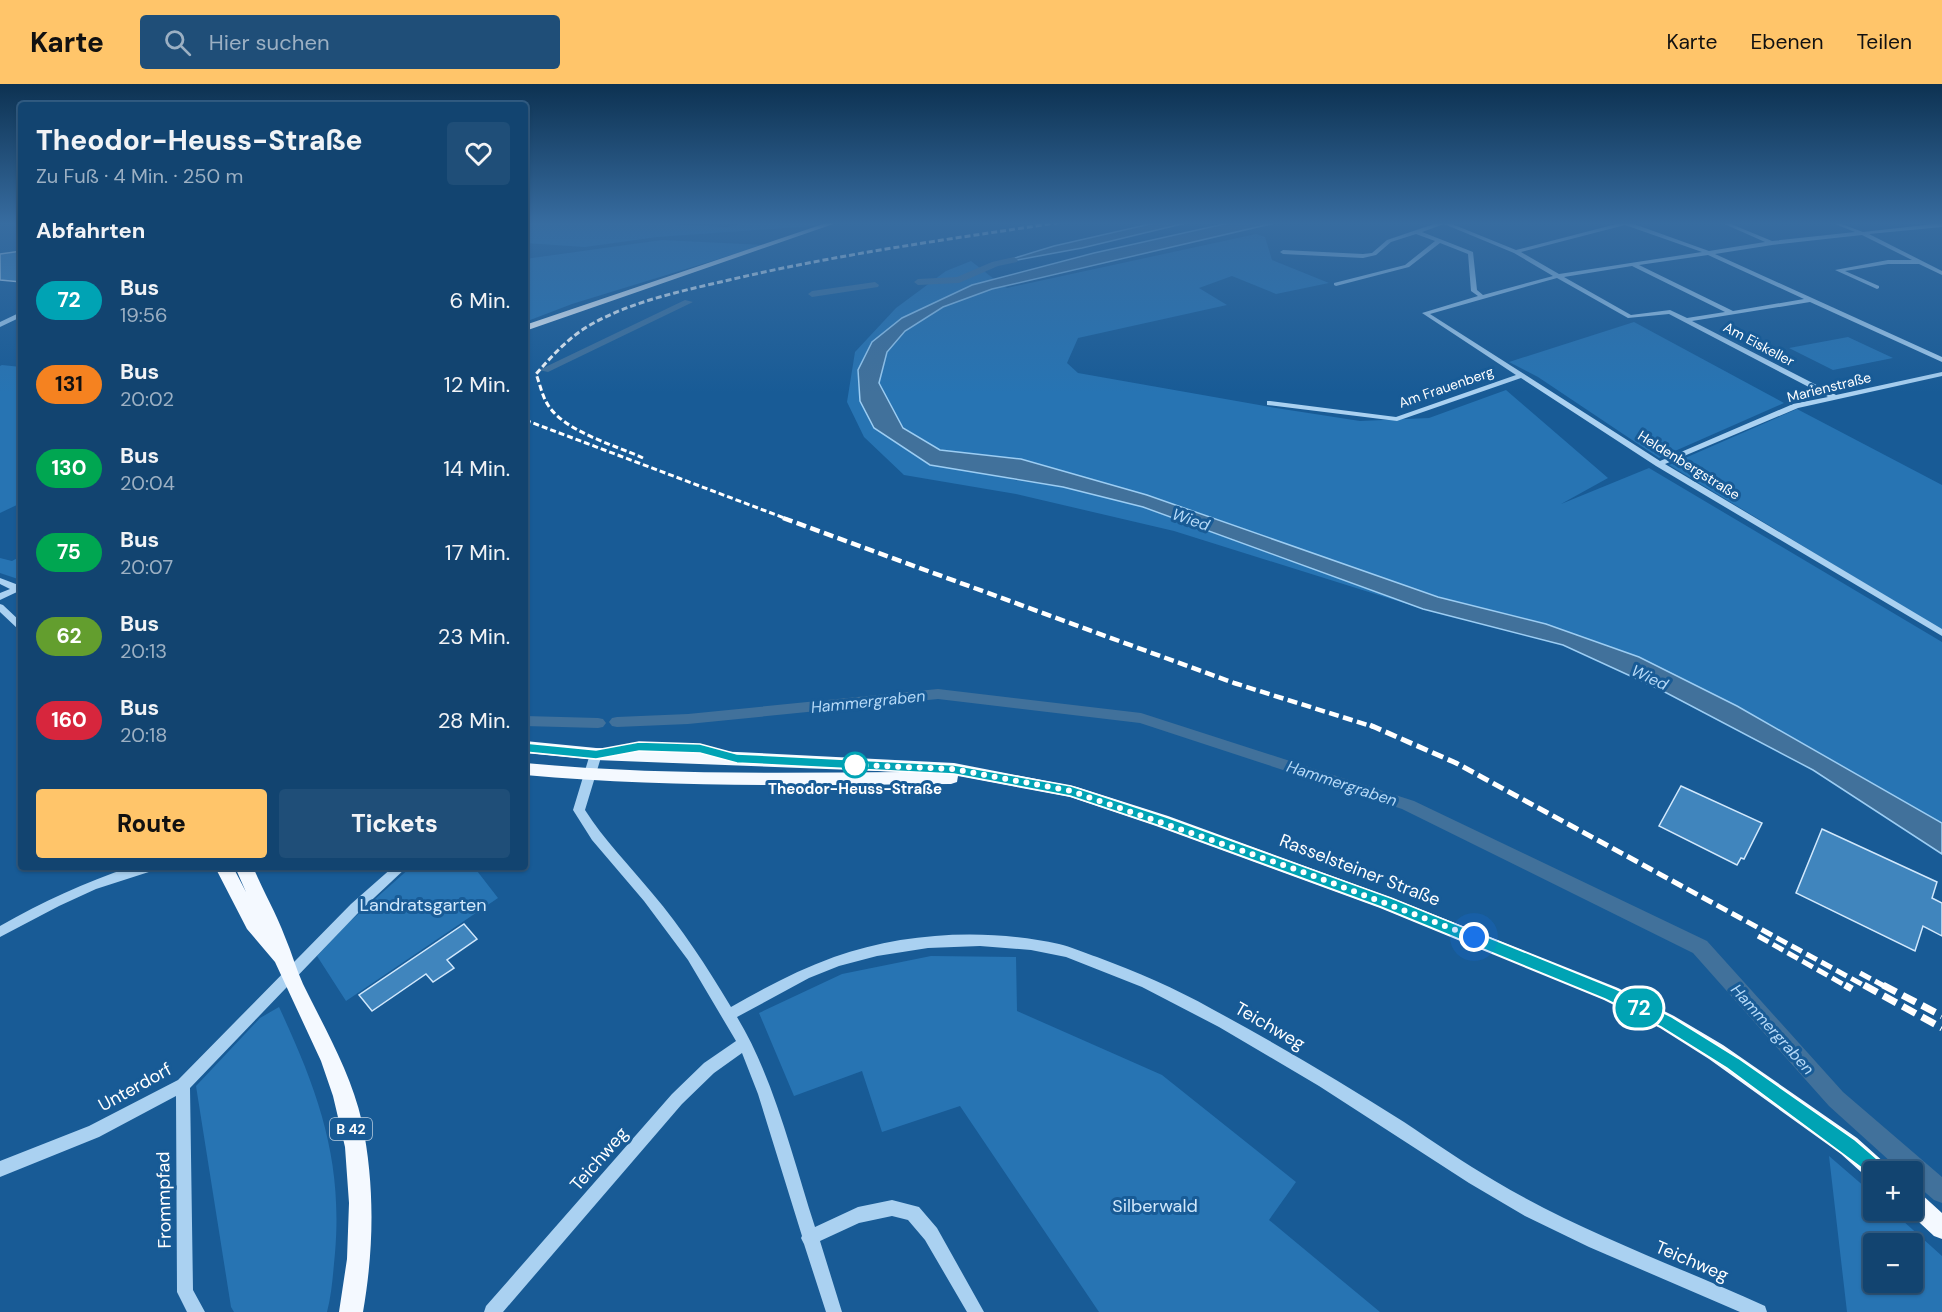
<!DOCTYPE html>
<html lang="de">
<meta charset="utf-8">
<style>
:root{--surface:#124470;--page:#1f4e78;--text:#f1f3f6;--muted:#9cb0c3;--line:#315c83;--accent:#ffc56a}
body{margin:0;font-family:"DM Sans",sans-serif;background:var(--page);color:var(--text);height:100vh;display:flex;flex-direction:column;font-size:22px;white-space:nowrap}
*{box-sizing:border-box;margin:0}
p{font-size:20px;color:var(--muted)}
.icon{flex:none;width:33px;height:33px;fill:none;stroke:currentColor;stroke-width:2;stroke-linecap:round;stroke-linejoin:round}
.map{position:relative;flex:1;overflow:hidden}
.sheet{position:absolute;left:18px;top:18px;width:510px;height:768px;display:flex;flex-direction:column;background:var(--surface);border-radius:6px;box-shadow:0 2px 4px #0004,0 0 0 2px var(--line)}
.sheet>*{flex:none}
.badge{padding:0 12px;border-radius:20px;font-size:21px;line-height:39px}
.buttons{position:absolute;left:1863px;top:1077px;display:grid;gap:12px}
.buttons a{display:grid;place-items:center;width:60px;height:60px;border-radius:6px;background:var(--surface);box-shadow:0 2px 4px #0004,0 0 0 2px var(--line);font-size:30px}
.you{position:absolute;width:30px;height:30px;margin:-15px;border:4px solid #fff;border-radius:50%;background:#1a73e8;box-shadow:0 0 0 9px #1a73e833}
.map>.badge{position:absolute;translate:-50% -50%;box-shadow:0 0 0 3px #fff}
h2{padding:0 18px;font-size:22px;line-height:54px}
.round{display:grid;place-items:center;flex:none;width:63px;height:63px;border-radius:6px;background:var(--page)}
.head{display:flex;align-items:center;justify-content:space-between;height:102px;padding:0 18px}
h1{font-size:28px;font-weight:800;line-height:45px}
.button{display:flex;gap:12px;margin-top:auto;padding:12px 18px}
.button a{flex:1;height:69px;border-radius:6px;background:var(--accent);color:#111;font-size:24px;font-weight:800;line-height:69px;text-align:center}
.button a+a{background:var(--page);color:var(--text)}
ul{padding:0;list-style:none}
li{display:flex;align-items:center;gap:18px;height:84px;padding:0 18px}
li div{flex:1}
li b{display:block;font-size:22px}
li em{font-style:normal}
li .badge{min-width:66px;font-weight:700;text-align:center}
header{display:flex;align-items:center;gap:36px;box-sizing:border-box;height:84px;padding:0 30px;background:var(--accent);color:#111}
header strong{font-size:28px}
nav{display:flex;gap:33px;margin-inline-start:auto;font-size:21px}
.search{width:420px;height:54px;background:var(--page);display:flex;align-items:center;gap:15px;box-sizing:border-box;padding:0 21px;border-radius:6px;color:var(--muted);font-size:22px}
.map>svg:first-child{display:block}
.green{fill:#2774b3;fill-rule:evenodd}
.water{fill:#41719b;stroke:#9ccdf3;stroke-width:1.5}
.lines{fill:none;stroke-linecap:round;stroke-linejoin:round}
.canal{fill:#41719b;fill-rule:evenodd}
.building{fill:#4085bd;stroke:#d1e8fc;stroke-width:1.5}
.minor{fill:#aad1f1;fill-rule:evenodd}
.major{fill:#f4f9ff;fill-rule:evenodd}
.rail-far3{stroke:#fff;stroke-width:3;stroke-dasharray:6 3;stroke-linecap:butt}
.rail-far2{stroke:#fff;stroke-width:4.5;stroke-dasharray:10 4.5;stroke-linecap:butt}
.rail-far1{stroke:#fff;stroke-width:5;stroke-dasharray:12 5;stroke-linecap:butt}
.rail{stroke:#fff;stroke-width:7;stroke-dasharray:15 7;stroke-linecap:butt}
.line{fill:#00a3b4;stroke:#fff;stroke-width:1.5}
.walk{stroke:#fff;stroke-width:6;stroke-dasharray:0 10.8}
.stop-dot{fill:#fff;stroke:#00a3b4;stroke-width:3}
.labels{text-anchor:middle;stroke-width:6;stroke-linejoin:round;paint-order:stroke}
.far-street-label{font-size:14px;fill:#fff;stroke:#185b96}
.shield{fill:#185b96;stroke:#bacee0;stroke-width:1.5}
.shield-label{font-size:14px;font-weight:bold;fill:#fff}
.stop-label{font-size:15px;font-weight:bold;fill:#fff;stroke:#185b96}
.water-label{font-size:16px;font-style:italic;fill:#b6daf8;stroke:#185b96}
.near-street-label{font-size:18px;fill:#fff;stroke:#185b96}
.near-park-label{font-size:18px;fill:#d1e8fc;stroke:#185b96}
</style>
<header>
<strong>Karte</strong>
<div class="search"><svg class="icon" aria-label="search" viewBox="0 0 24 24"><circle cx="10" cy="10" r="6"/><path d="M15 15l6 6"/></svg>Hier suchen</div>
<nav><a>Karte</a><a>Ebenen</a><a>Teilen</a></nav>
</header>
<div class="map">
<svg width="1942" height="1228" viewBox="0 0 1942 1228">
<rect width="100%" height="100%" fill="#185b96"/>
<path class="green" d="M525 138H625L727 143 750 138H825L814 142 657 153 585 163 525 159Z
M1256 150 1265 153 1272 176 1329 199 1276 210 1232 192 1199 204 1227 221 1078 254 1067 279 1078 289 1276 324 1360 337 1429 334 1506 306 1608 394 1561 420 1649 384 1942 558V739L1737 622 1639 573 1546 540 1438 513 1147 411 1021 375 940 366 903 344 879 299C881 289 883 276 888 267 907 234 967 210 1003 202L1007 204Z
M662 156 764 161 572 220 525 238V175Z
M971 177 994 195 972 201 872 258 874 344 1014 396 1063 403 1143 423 1423 525 1174 447 1016 410 904 391 864 353 847 318 855 268 896 224 946 187Z
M1634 238 1784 319 1659 374 1538 293 1509 278Z
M1848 253 1893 274 1833 286 1789 264Z
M2 281 21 283V419L0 429V282Z
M1797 325 1942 401V546L1669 381Z
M21 472V496L0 489V474L12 477Z
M411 783H474L498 814 346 917 317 872 347 840Z
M931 872 1016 873 1017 927 1162 991 1296 1098 1269 1136 1380 1228H1099L960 1022 882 1048 862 987 794 1012 759 929 842 890Z
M279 923C318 1007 343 1075 335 1169 333 1189 332 1209 327 1228H234L231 1223 196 1002 260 934Z
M1829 1072 1873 1110 1874 1126 1892 1127 1942 1172V1228H1847ZM1874 1160H1912V1198H1874Z"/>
<path class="water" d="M1159 138H1190L1082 164 995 180 1054 162Z
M1233 138H1279L992 205 943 223 905 247 887 268 879 299 903 344 940 366 1021 375 1147 411 1438 513 1546 540 1639 573 1737 622 1942 739V770L1813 686 1661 606 1563 561 1423 525 1143 423 1063 403 930 381 874 344 860 317 858 286 872 258 902 234 972 201 1094 169Z"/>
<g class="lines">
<path class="canal" d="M1014 173 1018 176 1017 178 998 182 959 199 918 201 914 198 918 195 957 193 992 178Z
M875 198 879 201 878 203 812 213 808 210 812 207Z
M685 216 693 218 548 288 539 286Z
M938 605 1141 629 1414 717 1707 857 1843 1008 1942 1093V1119L1934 1116 1912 1097V1088H1902L1829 1022 1693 869 1402 725 1140 639 938 615 688 640 617 643 612 642 609 638 612 634 617 633 688 630Z
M525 632 598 634 603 635 606 639 603 643 598 644 525 642Z"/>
</g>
<path class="building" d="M21 167V198L0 196V170Z
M1681 702 1762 739 1744 775 1741 774 1737 781 1659 742Z
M1822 745 1937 798 1932 814 1942 819V852L1923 842 1915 867 1796 809Z
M464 840 477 855 447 876 454 884 433 898 426 890 372 927 359 911Z"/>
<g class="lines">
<path class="minor" d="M1440 138H1447L1516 166 1624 138H1631V139L1709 167 1765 158 1720 138H1726L1772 157 1855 148 1830 138H1836L1863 148 1942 139V143L1869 150 1942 187V191L1919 180H1888L1845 187 1879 202V204L1877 205 1835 186 1888 176H1912L1862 151 1772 161 1715 170 1942 273V278L1810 218 1692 237 1836 311 1942 288V292L1798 324 1665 380 1942 545V552L1656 382 1521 294 1397 337 1267 321V317H1270L1396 333 1516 291 1422 229 1478 212 1471 207 1468 170 1440 159 1409 183 1336 202 1334 201V199L1405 181 1435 157 1416 150 1391 158 1376 171 1363 174 1283 170 1280 168 1283 166 1363 170 1372 169 1387 156ZM1444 140 1514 169 1553 192 1483 211 1477 206 1473 168 1422 148ZM1625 141 1702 168 1559 190 1521 168ZM1708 171 1804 215 1733 227 1639 181ZM1632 182 1725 228 1687 234 1670 226 1631 231 1564 193ZM1557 194 1628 234 1669 230 1828 313 1793 320 1660 377 1430 230Z
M21 228V233L0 243V238Z
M0 494 21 502V509L17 508 0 516V509L10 505 0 500Z
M0 520 3 521 21 538V546L18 545 0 528Z
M596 666 600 667 602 670 585 726C604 756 629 781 652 809 682 844 707 883 731 923 764 904 798 886 834 873 904 848 987 844 1059 860 1072 863 1085 869 1097 873 1137 888 1175 904 1212 925 1277 960 1341 998 1404 1038 1434 1058 1464 1079 1495 1097 1581 1148 1675 1181 1765 1222L1767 1228H1740L1589 1163 1525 1132 1469 1099 1319 1002 1219 943 1142 903 1066 873 1031 866 980 862 928 864 877 872 839 882 809 894 737 933C774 994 793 1075 815 1143L858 1123 892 1116 919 1123 937 1144 984 1228H967L925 1156 908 1136 892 1132 859 1139 820 1157 842 1228H826L804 1160 801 1154 802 1152 758 1010 742 969 714 989 682 1020 503 1228H484L486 1222 672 1010 704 979 736 957 688 876 644 817 592 756 573 726 590 670 592 667Z
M131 783H157L155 786 96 805 59 822 0 853V842C42 818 85 798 131 783Z
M393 783H407L359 828 190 1004 193 1206 205 1228H187L177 1208 176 1012 99 1053 0 1093V1077L89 1042 178 996 351 820Z"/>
<path class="major" d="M829 138H839L525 247V241Z
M525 657 596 664 737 668 954 679 1077 703 1168 732 1392 814 1618 904 1674 932 1723 961 1857 1054 1886 1080 1889 1088H1874V1097L1870 1096 1841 1070 1709 975 1660 944 1604 916 1380 824 1156 742 1070 713 958 692 957 698 951 700C809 701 666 704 525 691V679C651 691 777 689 903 688L596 676 525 669Z
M215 783H233L246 808 235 783H253C263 807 276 829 285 853 292 869 296 885 303 900 325 945 351 989 362 1038 375 1101 374 1165 363 1228H339L347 1175 349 1119 345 1063 333 1012 321 977 275 878 247 845Z
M1912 1106 1920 1109 1942 1129V1155L1934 1152 1906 1126H1912Z"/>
<path class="rail-far3" d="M525 336 787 435
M643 374C615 361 565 348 548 321 542 312 540 300 536 290 552 272 569 253 590 241 632 217 682 207 729 196 839 170 950 155 1062 138"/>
<path class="rail-far2" d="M783 434 1234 599 1374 643"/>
<path class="rail-far1" d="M1370 641 1456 679 1867 903
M1758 852 1848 903
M1860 889 1886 903"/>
<path class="rail" d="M1845 901 1852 905
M1864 901 1942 944
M1883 901 1942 932"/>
</g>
<linearGradient id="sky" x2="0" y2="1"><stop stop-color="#0d3252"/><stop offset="0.45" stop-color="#376ca0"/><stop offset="1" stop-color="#376ca0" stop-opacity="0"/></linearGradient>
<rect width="1942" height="309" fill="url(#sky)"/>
<path class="line" d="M639 658 700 660 737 670 954 681 1071 702 1166 733 1391 814 1616 905 1672 933 1738 974 1855 1056 1884 1081 1887 1088 1884 1094 1878 1096 1727 984 1661 943 1605 915 1381 823 1157 741 1070 712 954 690 737 679 700 669 639 667 596 675 525 668 519 663 525 659 596 666Z"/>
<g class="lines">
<path class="walk" d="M855 681 954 685 1071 707 1306 789 1474 853"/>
</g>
<circle class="stop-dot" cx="855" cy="681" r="12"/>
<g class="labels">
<g class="far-street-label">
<text transform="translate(1759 260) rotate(28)" y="5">Am Eiskeller</text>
<text transform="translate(1446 303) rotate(-19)" y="5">Am Frauenberg</text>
<text transform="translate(1829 303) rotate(-14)" y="5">Marienstraße</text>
<text transform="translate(1689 381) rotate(32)" y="5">Heldenbergstraße</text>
</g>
<rect class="shield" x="330" y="1034" width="42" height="22" rx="4.5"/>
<g class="shield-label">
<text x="351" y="1050">B 42</text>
</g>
<g class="stop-label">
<text x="855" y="710">Theodor-Heuss-Straße</text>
</g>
<g class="water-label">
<text transform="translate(1191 435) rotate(19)" y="6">Wied</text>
<text transform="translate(1650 593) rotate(25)" y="6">Wied</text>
<text transform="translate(868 617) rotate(-6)" y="6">Hammergraben</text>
<text transform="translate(1342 699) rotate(18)" y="6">Hammergraben</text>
<text transform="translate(1773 945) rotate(48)" y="6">Hammergraben</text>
</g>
<g class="near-street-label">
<text transform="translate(1360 786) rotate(21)" y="6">Rasselsteiner Straße</text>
<text transform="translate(1270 942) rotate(30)" y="6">Teichweg</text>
<text transform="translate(135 1003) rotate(-29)" y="6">Unterdorf</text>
<text transform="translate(599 1075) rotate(-49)" y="6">Teichweg</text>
<text transform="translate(164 1116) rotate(-91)" y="6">Frommpfad</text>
<text transform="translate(1692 1177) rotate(23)" y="6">Teichweg</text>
</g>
<g class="near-park-label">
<text x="423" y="827">Landratsgarten</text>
<text x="1155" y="1128">Silberwald</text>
</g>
</g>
</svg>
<div class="buttons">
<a>+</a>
<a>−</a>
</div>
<div class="you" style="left:1474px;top:853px"></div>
<b class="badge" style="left:1639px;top:924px;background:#00a3b4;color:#fff">72</b>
<section class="sheet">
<div class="head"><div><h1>Theodor-Heuss-Straße</h1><p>Zu Fuß · 4 Min. · 250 m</p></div><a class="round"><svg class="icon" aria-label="heart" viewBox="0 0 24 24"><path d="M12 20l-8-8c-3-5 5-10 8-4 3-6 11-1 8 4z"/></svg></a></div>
<h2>Abfahrten</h2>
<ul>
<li><span class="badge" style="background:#00a3b4;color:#fff">72</span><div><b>Bus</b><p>19:56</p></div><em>6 Min.</em></li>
<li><span class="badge" style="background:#f58220;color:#111">131</span><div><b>Bus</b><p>20:02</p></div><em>12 Min.</em></li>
<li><span class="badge" style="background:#00a651;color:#fff">130</span><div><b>Bus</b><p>20:04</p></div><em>14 Min.</em></li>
<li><span class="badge" style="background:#00a651;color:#fff">75</span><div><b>Bus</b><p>20:07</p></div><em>17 Min.</em></li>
<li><span class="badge" style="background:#639e2e;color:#fff">62</span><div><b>Bus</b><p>20:13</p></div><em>23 Min.</em></li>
<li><span class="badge" style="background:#d7263d;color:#fff">160</span><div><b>Bus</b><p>20:18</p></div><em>28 Min.</em></li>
</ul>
<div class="button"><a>Route</a><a>Tickets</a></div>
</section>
</div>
